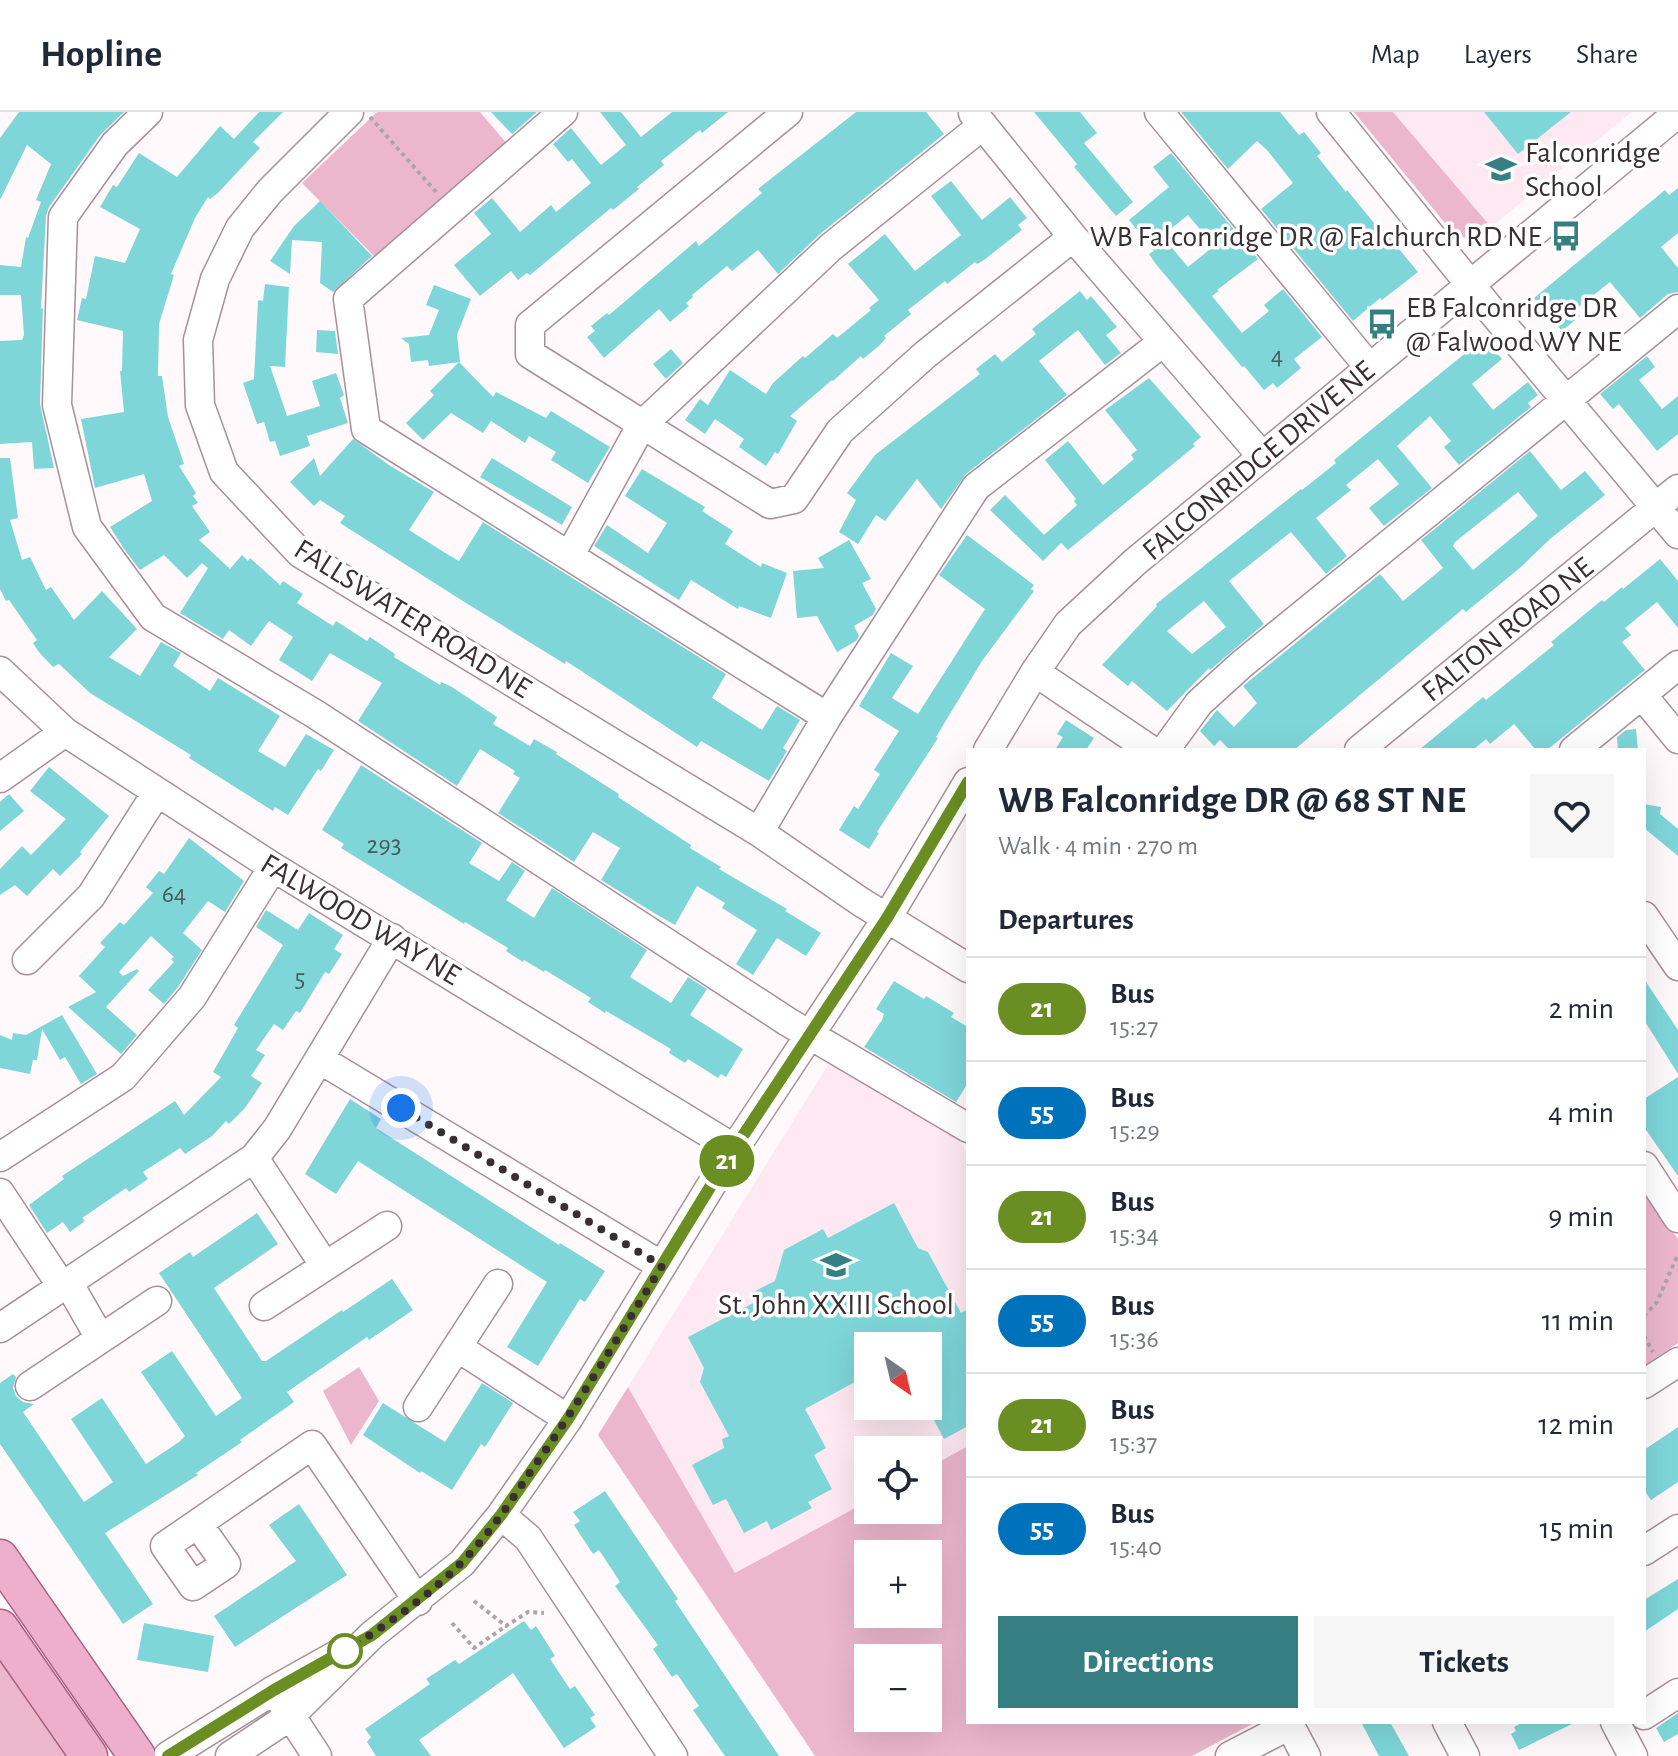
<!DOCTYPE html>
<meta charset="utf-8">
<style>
:root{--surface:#fff;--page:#f6f6f7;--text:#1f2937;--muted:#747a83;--line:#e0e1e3;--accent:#357e81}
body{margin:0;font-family:"Alegreya Sans",sans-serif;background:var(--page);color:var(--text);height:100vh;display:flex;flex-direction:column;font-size:30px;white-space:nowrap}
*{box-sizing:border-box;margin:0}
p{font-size:26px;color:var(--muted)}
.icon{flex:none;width:44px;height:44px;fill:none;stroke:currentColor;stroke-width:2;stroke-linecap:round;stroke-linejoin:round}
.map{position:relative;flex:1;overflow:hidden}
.panel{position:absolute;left:966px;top:636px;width:680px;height:976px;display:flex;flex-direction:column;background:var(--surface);border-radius:0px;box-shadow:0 8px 32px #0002}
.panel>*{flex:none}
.badge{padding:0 16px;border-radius:26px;font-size:28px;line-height:52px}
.needle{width:52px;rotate:146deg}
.controls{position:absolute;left:854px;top:1220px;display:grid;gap:16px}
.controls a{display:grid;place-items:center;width:88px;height:88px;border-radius:0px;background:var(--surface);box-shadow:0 8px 32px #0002;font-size:40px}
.you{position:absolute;width:40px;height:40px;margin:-20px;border:6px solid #fff;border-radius:50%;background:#1a73e8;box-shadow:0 0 0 12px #1a73e833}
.map>.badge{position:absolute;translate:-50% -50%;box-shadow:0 0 0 4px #fff}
h2{padding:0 32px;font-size:30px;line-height:72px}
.round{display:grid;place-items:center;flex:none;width:84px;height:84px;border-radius:0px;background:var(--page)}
.overview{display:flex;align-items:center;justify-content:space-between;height:136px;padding:0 32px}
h1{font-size:38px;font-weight:700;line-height:60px}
.button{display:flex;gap:16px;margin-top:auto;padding:16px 32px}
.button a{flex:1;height:92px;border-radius:0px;background:var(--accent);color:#fff;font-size:32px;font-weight:700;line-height:92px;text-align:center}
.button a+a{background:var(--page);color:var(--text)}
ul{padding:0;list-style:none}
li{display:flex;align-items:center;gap:24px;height:104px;padding:0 32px;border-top:2px solid var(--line)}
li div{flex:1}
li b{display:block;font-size:30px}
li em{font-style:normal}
li .badge{min-width:88px;font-weight:700;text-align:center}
header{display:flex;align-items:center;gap:48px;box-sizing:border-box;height:112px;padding:0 40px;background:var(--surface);border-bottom:2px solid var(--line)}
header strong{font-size:38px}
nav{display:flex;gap:44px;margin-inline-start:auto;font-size:28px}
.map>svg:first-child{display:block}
.built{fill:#fee8f1;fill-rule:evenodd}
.green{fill:#ecb7cd;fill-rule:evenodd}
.building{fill:#7ed6d9;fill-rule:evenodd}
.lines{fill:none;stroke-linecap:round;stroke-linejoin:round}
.minor-casing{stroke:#a88f99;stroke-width:31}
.major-casing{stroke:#a86080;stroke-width:39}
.path{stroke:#aca5a8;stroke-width:4;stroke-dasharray:4 4;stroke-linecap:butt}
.minor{stroke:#fff;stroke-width:28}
.major{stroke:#eeafcc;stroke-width:36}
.line-casing{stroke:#fff;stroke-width:18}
.line{stroke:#6b8e23;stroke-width:12}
.walk{stroke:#392f33;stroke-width:8;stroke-dasharray:0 14.4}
.stop-dot{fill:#fff;stroke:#6b8e23;stroke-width:4}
.labels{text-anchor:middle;stroke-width:7;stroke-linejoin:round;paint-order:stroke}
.number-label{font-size:26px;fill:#4a595c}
.poi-label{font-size:30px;fill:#392f33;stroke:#fff;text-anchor:start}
.street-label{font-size:30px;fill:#392f33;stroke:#fff}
</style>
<header>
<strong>Hopline</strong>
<nav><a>Map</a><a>Layers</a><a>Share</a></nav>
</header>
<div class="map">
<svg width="1678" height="1644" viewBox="0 0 1678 1644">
<rect width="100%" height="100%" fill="#fff9fc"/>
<path class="built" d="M1393 0H1632L1491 115Z
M831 948 957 1023 968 1044V1334L928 1356V1338H868V1389L735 1461 628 1275ZM868 1234H928V1294H868Z"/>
<path class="green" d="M377 0H480L508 33 378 148 302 71Z
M1354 0H1393L1491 115 1473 129 1453 121Z
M1649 1084 1678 1127V1231L1644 1254V1088Z
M359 1255 379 1289 351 1333 323 1279Z
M628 1275 735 1461 868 1389V1398H928V1356L968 1334V1610H1256L1192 1644H815L598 1323ZM868 1442H928V1502H868ZM928 1546V1606H868V1546Z
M0 1542 68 1644H0Z"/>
<path class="building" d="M19 0H124L101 22 49 95 46 104 41 197 43 196 40 292 54 356 34 357 32 330 0 332V229L22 228 24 223 21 183H0V153L21 155 26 125 28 126 41 90 36 88 51 52 27 33 0 88V26Z
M259 0H283L253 30 260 36 218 81 210 87 208 85 195 106 171 162 174 163 159 212 158 264H162L168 305 184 352 179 354 196 381 193 384 198 391 192 394 210 420 199 428 230 457 242 443 248 449 250 446 280 473 283 469 303 482 297 491 333 514 336 509 367 529 370 525 395 542 394 545 440 573 441 570 452 575 497 605 493 612 530 634 534 627 557 640 556 642 619 682 618 685 691 733 690 736 721 755 719 757 787 797 785 799 821 821 806 844 777 826 753 863 736 852 757 818 722 796 725 791 697 774 675 813 654 801 601 768 620 736 593 720 574 750 498 701 520 666 513 662 515 659 480 637 457 674 358 609 382 571 330 541 312 569 279 548 293 525 269 509 251 534 229 518 223 527 180 501 208 456 202 451 187 466 164 443 140 458 124 437 110 415 152 389 144 362 95 376 81 307 124 300 120 259H122L123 219 77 208 82 186 86 187 95 144 125 151 140 117 100 95 113 73 117 75 139 41 177 65 220 14 234 27Z
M491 0H537L512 22Z
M600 0H621L641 25 672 0H728L702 21 700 18 661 49 664 53 637 75 639 77 613 98 611 96 530 163 527 161 518 168 511 159 480 184 454 153 491 122 474 101 492 86 520 120 551 93 556 100 591 71 572 47 568 50 553 32 571 16 601 53 626 33Z
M856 0H926L944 22 820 122 778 162 758 138 732 159 727 154 692 183 693 185 686 191 689 194 670 210 659 197 604 246 587 225 595 219 591 214 607 201 609 203 696 129 699 134 762 81 758 77Z
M1034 0H1080L1097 21 1084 31 1133 90 1116 104 1074 55 1077 52Z
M1181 0H1280L1299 23 1304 20 1321 41 1317 44 1346 80 1347 78 1379 117 1381 115 1418 160 1382 188 1380 186 1353 209 1261 97 1293 71 1267 38 1257 29 1228 57Z
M1484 0H1571L1518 42Z
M1171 41 1258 147 1217 178 1219 179 1212 184 1242 221 1269 199 1264 193 1283 177 1322 225 1294 247 1301 256 1277 276 1273 271 1264 278 1244 254 1242 255 1155 151 1149 142 1154 139 1129 108 1169 75 1153 55ZM1188 103 1214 134 1188 155 1162 124Z
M951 69 982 108 1010 85 1027 106 1018 113 1022 118 984 148 977 152 975 150 947 172 945 169 908 198 911 202 884 224 886 226 880 233 863 247 861 244 833 269 832 268 790 304 797 309 778 342 775 340 766 354 739 335 744 327 715 307 705 322 685 308 700 287 708 293 730 258 766 282 773 271 803 244 805 246 833 222 837 226 871 198 869 196 879 188 848 152 885 122 915 159 961 123 931 84Z
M1678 76V121L1661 135 1678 156V180L1668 182 1640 206 1610 170 1575 198 1580 204 1562 219 1534 186 1665 78 1669 83Z
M320 89 372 144 333 180 320 171 322 130 292 128 290 162 270 149 294 114Z
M265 172 289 175 285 255 270 254 287 304 320 294 312 269 336 261 344 283 340 286 348 311 307 324 310 334 280 344 275 329 270 330 264 310 257 312 243 271 254 267 258 188 263 189Z
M434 173 471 187 457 223 460 250 429 254 428 248 411 250 409 232 401 226 429 223 439 198 426 193Z
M1080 179 1087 188 1091 184 1117 215 1106 223 1121 241 1105 253 1078 218 1039 249 1067 283 966 362 941 397 917 367 885 409 876 403 858 432 839 420 856 388 847 381 875 343 980 262 976 257 995 242 1002 250 1036 222 1032 217Z
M317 218 335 219 338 242 316 240Z
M1484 226 1502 247 1472 272 1493 298 1528 270 1538 283 1528 291 1531 295 1459 353 1444 335 1451 329 1430 304 1397 334 1432 376 1384 414 1369 396 1399 372 1378 347 1346 373 1351 378 1316 406 1347 444 1326 462 1291 420 1229 469 1264 512 1210 558 1209 556 1167 599 1132 569 1128 574 1102 553 1157 494 1156 492 1301 377 1302 378 1336 351 1334 348ZM1204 489 1226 515 1192 542 1167 519Z
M671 237 683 251 666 267 653 252Z
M1647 244 1655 255 1639 268 1662 297 1678 284V322L1657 339 1619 292 1613 297 1600 282Z
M459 250 493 285 496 280 546 306 551 299 610 335 588 371 551 348 556 340 529 324 525 331 491 309 483 321 451 301 423 328 406 311 434 283 430 279Z
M1149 266 1201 325 1193 332 1195 334 1068 438 1061 431 1043 449 990 398 1005 383 1044 423 1077 393 1074 389 1076 387 1045 348 1068 329 1103 373 1134 347 1131 343 1137 338 1105 298Z
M353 327 389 353 434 380 409 418 447 442 459 449 483 410 726 562 712 586 762 618 777 594 800 608 783 636 787 639 769 669 701 629 697 635 566 549 565 552 466 491 340 411 345 404 320 388 314 394 290 370 314 346 320 364Z
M1530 339 1561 378 1585 359 1605 383 1550 427 1521 455 1466 500 1463 497 1294 638H1230L1220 628 1214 634 1200 619 1217 598 1234 615 1257 591 1243 574 1380 462 1403 489 1443 456 1421 428ZM1518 380 1538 404 1473 458 1453 434 1455 430Z
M0 346H10L18 406 10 408 22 448 30 445 46 478 51 475 74 508 102 479 137 517 109 545 140 564 161 530 181 541 173 554 210 579 218 566 280 604 258 639 285 655 306 622 334 638 321 659 318 657 288 703 275 695 273 699 189 646 191 643 90 581 59 552 53 555 38 539 33 531 37 528 9 488 6 489 0 477Z
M492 346 572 395 562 413 480 365Z
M642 357 705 395 702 399 733 419 725 432 761 455 762 451 787 461 771 506 739 494 738 497 691 468 679 488 594 434 607 413 648 441 667 411 625 384Z
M967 423 1034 473 1031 477 1034 479 982 549 936 625 938 626 877 720 879 721 869 737 839 718 854 694 858 697 880 662 874 658 899 619 859 594 891 541 913 554 892 586 918 602 985 497 939 463Z
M849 428 871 467 862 471 876 497 873 503 854 514 859 524 856 529 837 540 817 504 797 506 793 459 824 456 818 446Z
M1660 447 1678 469V516L1657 490 1625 516 1631 523 1622 530 1645 558 1547 638H1536L1514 612 1490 632 1486 627 1473 638H1419L1483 585 1486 588 1554 533 1551 530 1602 488 1604 490 1622 475 1623 477Z
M1066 608 1094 626 1086 638H1055L1063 625 1057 622Z
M1636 617 1638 638H1618L1617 625 1626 618Z
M361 653 482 731 469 751 499 769 512 750 525 759 506 788 534 806 552 776 647 838 630 865 671 891 688 865 707 877 690 903 743 937 726 965 721 962 718 966 688 947 685 951 669 941 671 937 606 899 605 901 588 890 591 886 545 858 544 860 524 848 523 850 506 839 508 836 465 810 464 812 341 736 344 732 322 718Z
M49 655 109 704 80 740 82 742 60 764 53 757 27 784 15 773 0 783V757L22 734 31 743 66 707 30 679Z
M9 682 24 699 0 719V690Z
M1644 692 1661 695 1660 702 1678 717V744L1644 716Z
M189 726 244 769 225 800 208 789 183 821 202 838 178 875 164 892 148 878 174 850 171 847 174 845 151 824 119 860 123 864 137 857 139 859 106 895 137 923 121 942 68 895 96 880 79 864 105 835 100 831 120 810 124 813 153 781 146 775 159 759 164 762Z
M266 798 298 818 309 801 343 823 334 837 342 842 329 862 325 860 300 901 296 899 283 918 274 912 256 938 265 943 251 964 262 971 245 996 229 1012 226 1009 212 1024 185 1042 180 1036 143 1060 148 1067 129 1080 126 1076 82 1106 85 1109 70 1120 63 1110 47 1121 29 1093 64 1067 62 1064 175 989 184 1003 221 965 213 960 238 916 234 913 283 833 256 815Z
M1644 867 1678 918V962L1644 908Z
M894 869 924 887 926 884 954 901 951 905 968 915V971L956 990 864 935 882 908 884 902 876 897Z
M62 903 97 962 81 972 65 945 60 948 42 917 37 948H33L30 962 0 956V923L12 928 13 921 26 923Z
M1678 965V1064L1644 1015V987Z
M350 987 381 1007 376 1016 559 1133 560 1131 605 1159 585 1190 580 1187 538 1254 507 1235 547 1170 358 1049 336 1082 305 1062Z
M894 1091 918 1136 928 1140 961 1201 968 1197V1314L944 1327 928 1297V1234H868V1263L805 1297 826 1336 814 1343 832 1377 808 1390 812 1396 771 1418 767 1409 744 1421 726 1387 713 1393 692 1353 724 1336 722 1327 729 1324 700 1270 704 1256 688 1225 757 1189 753 1180 775 1169 784 1138 823 1117 828 1126Z
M257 1101 278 1132 214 1176 262 1249H266L342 1198 343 1200 392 1167 413 1198 369 1228 367 1225 287 1280 294 1290 240 1328 242 1330 196 1361 198 1363 105 1421 153 1492 123 1512 0 1332V1271L13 1262 16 1265 13 1276 16 1284 23 1290 34 1292 23 1300 84 1390 113 1370 71 1307 102 1286 146 1352 179 1330 185 1324 141 1260 172 1239 216 1304 242 1286 159 1161 190 1140 193 1145Z
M482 1271 513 1291 485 1335 481 1332 452 1378 421 1359 420 1361 363 1323 383 1291 445 1330Z
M1678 1315V1370L1651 1388 1644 1378V1338Z
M605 1379 678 1487 675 1489 779 1644H725L693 1598 699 1594 677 1562 672 1565 653 1537 658 1533 615 1474 620 1470 599 1438 593 1442 574 1413 580 1409 573 1400Z
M299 1392 347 1463 235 1535 214 1504 296 1449 269 1413Z
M1678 1467V1497L1644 1520V1488Z
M524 1509 531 1518 536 1514 555 1544 550 1547 570 1577 575 1574 595 1603 590 1606 596 1615 564 1636 513 1561 419 1628 431 1644H376L367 1630 371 1625 365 1617 430 1572 426 1567 455 1548 459 1552Z
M144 1511 214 1524 208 1560 137 1548Z
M1678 1601V1622L1664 1630 1656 1616Z
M1361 1610H1390L1409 1644H1379Z
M1524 1610H1576L1519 1638 1511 1622 1516 1619 1514 1615Z"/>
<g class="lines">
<g class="minor-casing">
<path id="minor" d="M148 0 115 32 63 105 57 293 87 415 153 505 315 602 788 910 968 1016
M349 0 270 79 240 116 215 167 198 228 200 293 224 360 300 441 759 720 861 790 968 856
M563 0 348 187 366 317 827 605
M788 0 530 213V242L770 392 794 387 840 319 926 242 1073 125
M1159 0 1369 255
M1331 0 1494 202 1678 422
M973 1 1073 125 1261 343
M570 443 641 314 831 135 983 13
M0 559 65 620 273 755 735 1037
M1035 560 1151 638
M1643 584 1678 627
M988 638 1035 560 1068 512 1135 450 1678 1
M1165 638 1199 591 1242 552 1678 197
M1359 638 1678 377
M1574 638 1678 553
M0 666 65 620
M759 720 827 605 976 375 1163 230
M1644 804 1678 854
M27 848 91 784 157 680
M321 948 662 1154
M0 1045 123 965 192 885 273 755
M254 1046 325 1154
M1644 1054 1678 1106
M0 1081 63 1176
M69 1172 100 1226
M264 1194 387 1114
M0 1216 254 1046 277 1017 392 826
M457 1235 568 1307
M1644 1272 1678 1250
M30 1274 157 1189
M418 1295 498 1172
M501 1403 528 1426 673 1644
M198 1412 226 1452 193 1474 165 1434 312 1333 418 1489
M1644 1439 1678 1417
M281 1589 317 1644
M1644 1603 1678 1581
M1288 1610 1306 1644
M1447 1610 1465 1644
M1615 1610 1633 1644
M168 1644 274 1578 340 1541
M230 1644 290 1604 372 1523 462 1451 501 1403 568 1307 723 1054 887 806 968 670
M1230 1644 1290 1613"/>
</g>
<g class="major-casing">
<path id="major" d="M0 1446 137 1644
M0 1516 89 1644"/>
</g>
<path class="path" d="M370 5 436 80
M1644 1204 1657 1190 1678 1142
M1644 1224 1653 1240
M474 1489 506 1514 528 1500 544 1501
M452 1511 474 1536 506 1514"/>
<use href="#minor" class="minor"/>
<use href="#major" class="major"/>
</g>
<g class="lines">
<g class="line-casing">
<path id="line" d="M168 1644 274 1578 372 1523 462 1451 501 1403 568 1307 723 1054 887 806 968 670"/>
</g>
<use href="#line" class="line"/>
<path class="walk" d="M345 1539C386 1513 427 1486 461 1451 488 1424 510 1391 531 1359 578 1293 619 1223 662 1154L401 996"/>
</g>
<defs>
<g id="school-bare" transform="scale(2.4)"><path d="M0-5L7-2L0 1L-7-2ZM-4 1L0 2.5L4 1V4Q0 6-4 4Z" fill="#357e81" stroke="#fff" stroke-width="2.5" paint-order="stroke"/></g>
<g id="bus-bare" transform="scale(2.4)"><path d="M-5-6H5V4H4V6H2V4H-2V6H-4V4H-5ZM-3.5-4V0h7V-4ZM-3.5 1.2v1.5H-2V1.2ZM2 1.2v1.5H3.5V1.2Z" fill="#357e81" stroke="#fff" stroke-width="2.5" paint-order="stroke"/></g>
</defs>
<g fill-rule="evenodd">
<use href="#school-bare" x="1501" y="57"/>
<use href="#bus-bare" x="1566" y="124"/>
<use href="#bus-bare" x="1382" y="212"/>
<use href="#school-bare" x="836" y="1153"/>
</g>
<circle class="stop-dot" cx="345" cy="1539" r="16"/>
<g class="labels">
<g class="number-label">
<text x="1277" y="252">4</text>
<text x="384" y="741">293</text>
<text x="174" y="790">64</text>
<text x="300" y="874">5</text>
</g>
<g class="poi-label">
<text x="1525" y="50">Falconridge<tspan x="1525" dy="34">School</tspan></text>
<text x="1542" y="134" text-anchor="end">WB Falconridge DR @ Falchurch RD NE</text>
<text x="1406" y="205">EB Falconridge DR<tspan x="1406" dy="34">@ Falwood WY NE</tspan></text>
<text x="836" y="1202" text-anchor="middle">St. John XXIII School</text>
</g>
<g class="street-label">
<text transform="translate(1258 348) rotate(-40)" y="10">FALCONRIDGE DRIVE NE</text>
<text transform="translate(413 506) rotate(32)" y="10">FALLSWATER ROAD NE</text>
<text transform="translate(1507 517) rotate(-39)" y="10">FALTON ROAD NE</text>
<text transform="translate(361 807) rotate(31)" y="10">FALWOOD WAY NE</text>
</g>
</g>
</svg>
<div class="controls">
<a><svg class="needle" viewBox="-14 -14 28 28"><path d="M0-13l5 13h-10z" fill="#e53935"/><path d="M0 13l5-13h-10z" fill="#747a83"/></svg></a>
<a><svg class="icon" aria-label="locate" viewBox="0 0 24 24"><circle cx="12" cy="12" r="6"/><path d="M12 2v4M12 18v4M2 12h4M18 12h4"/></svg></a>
<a>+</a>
<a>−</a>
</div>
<div class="you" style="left:401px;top:996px"></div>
<b class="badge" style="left:727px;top:1049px;background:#6b8e23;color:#fff">21</b>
<section class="panel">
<div class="overview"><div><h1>WB Falconridge DR @ 68 ST NE</h1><p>Walk · 4 min · 270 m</p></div><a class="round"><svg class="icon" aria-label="heart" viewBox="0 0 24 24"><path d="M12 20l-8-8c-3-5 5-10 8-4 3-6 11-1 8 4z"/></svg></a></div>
<h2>Departures</h2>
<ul>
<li><span class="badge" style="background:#6b8e23;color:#fff">21</span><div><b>Bus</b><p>15:27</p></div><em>2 min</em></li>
<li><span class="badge" style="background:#0072bc;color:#fff">55</span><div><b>Bus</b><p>15:29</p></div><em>4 min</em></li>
<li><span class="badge" style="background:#6b8e23;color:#fff">21</span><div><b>Bus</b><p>15:34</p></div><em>9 min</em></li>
<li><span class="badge" style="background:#0072bc;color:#fff">55</span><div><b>Bus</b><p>15:36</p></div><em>11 min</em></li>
<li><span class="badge" style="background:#6b8e23;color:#fff">21</span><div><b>Bus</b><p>15:37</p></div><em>12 min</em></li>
<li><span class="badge" style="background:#0072bc;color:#fff">55</span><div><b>Bus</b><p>15:40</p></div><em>15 min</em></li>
</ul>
<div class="button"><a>Directions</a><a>Tickets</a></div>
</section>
</div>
